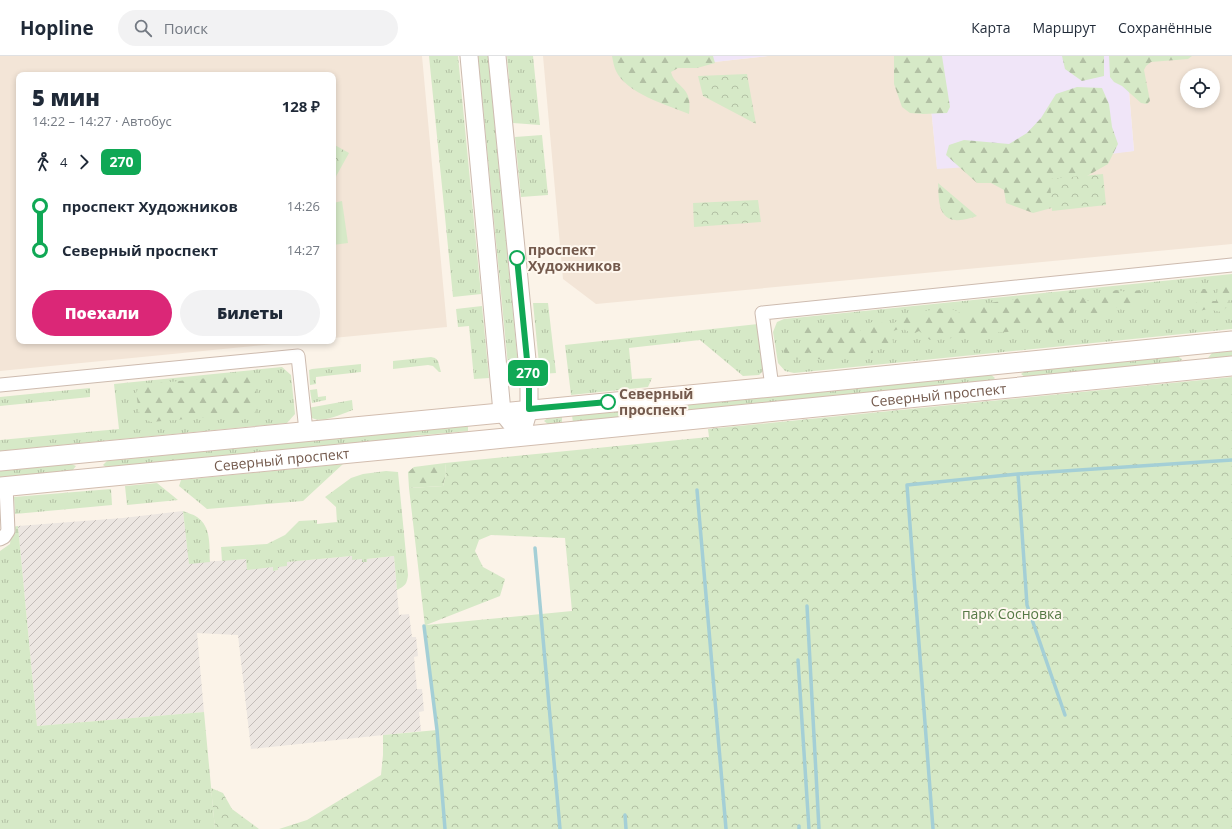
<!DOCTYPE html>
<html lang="ru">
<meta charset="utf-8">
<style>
:root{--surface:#fff;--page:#f2f2f3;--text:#1f2937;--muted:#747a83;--line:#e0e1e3;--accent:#db2777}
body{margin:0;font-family:"Open Sans",sans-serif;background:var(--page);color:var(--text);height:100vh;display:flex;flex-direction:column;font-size:15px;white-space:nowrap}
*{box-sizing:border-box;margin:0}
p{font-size:13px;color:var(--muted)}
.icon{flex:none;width:22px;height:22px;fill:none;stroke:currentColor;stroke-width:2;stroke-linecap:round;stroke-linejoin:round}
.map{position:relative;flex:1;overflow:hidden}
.side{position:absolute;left:16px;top:16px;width:320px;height:272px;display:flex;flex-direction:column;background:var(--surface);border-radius:8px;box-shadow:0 2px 6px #0003}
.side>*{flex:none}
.badge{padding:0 8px;border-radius:6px;font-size:14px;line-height:26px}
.controls{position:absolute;left:1180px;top:12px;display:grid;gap:8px}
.controls a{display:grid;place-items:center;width:40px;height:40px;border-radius:50%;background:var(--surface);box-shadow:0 2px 6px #0003;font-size:20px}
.map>.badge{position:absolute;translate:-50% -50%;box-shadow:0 0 0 2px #fff}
.legs{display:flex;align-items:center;gap:6px;height:44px;padding:0 16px;font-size:13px}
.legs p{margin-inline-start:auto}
.head{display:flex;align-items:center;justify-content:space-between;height:68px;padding:0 16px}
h1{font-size:22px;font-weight:800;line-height:30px}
.button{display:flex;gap:8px;margin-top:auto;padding:8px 16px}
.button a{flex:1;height:46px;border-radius:24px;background:var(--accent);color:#fff;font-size:16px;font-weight:800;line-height:46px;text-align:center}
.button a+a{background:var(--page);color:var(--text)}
ul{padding:0 16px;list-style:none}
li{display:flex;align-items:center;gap:14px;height:44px;font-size:15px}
li i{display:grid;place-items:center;width:6px;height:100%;margin:0 5px;background:currentColor}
li i::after{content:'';width:10px;height:10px;margin:-5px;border:3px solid;border-radius:50%;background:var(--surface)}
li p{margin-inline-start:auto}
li:first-child i{background:linear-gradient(#0000 50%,currentColor 0)}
li:last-child i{background:linear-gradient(currentColor 50%,#0000 0)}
header{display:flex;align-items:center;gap:24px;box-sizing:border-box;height:56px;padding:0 20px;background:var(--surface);border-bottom:1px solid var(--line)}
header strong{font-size:19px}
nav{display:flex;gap:22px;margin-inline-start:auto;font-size:14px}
.search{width:280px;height:36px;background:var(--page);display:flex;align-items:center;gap:10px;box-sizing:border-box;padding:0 14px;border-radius:22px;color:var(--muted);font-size:15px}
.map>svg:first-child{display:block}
.residential{fill:#f3e5d7;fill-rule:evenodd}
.industrial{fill:url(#industrial-furrows)}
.education{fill:#f0e5f8}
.grass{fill:url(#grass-tufts)}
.forest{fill:url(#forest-firs)}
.park{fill:url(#park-crowns);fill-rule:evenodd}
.pitch{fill:#d6e9c7}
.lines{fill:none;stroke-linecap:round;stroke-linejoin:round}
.stream{stroke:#a4cfd6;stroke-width:3.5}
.minor-casing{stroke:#cdbbaf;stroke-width:15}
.tertiary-casing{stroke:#cdbbaf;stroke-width:19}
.secondary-casing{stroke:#d2bdaf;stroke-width:21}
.minor{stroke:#fff;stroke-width:13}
.tertiary{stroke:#fff;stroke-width:17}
.secondary{stroke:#fff;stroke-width:19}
.line-1-casing{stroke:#fff;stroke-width:9}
.line-1{stroke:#10a855;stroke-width:6}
.stop-1-dot{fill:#fff;stroke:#10a855;stroke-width:2}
.labels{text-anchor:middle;stroke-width:4;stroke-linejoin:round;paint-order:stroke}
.stop-label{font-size:14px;font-weight:bold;fill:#745a4d;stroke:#fef7ee;text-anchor:start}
.street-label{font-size:14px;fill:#745a4d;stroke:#fef7ee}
.park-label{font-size:14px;fill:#567945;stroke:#fef7ee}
</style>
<header>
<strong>Hopline</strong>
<div class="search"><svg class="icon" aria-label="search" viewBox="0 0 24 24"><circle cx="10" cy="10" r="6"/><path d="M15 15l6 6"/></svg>Поиск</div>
<nav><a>Карта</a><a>Маршрут</a><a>Сохранённые</a></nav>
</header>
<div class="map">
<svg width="1232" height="773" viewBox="0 0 1232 773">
<defs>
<pattern id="industrial-furrows" width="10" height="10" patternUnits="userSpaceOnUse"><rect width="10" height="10" fill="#ece6e1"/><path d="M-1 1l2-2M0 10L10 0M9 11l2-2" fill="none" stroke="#c4bdb9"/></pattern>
<pattern id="grass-tufts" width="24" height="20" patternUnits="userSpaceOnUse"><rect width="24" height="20" fill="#d6e9c7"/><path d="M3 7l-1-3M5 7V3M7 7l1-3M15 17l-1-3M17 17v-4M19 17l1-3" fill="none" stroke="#b2c0a4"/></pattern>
<pattern id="forest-firs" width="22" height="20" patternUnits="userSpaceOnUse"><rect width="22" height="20" fill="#d6e9c7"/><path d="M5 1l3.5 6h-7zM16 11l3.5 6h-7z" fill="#b2c0a4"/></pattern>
<pattern id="park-crowns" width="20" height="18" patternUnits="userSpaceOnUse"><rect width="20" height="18" fill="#d6e9c7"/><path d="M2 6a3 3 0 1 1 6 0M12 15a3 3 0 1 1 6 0" fill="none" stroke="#b2c0a4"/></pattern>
</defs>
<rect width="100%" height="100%" fill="#fbf3e8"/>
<path class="residential" d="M0 0H422L447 271 333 282V19H19V285H304L0 315Z
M543 0H651L669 11 768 0H926L937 112 1134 95 1126 0H1232V188L596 248 563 223ZM1187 19H1213V45H1187Z"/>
<path class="industrial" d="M183 455 189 507 246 503 273 511 274 515 278 514V511L287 506 352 500 362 503V506L367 503 394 500 399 559 409 558 412 581H416L418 600 414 601 417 633H422L424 655 419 656 421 675 251 693 238 579 197 577 204 656 37 670 18 470 123 462Z"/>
<path class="education" d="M651 0H768L669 11Z
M926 0H1126L1134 95 1050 106 937 113Z"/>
<path class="grass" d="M429 0H458L481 238 453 241Z
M478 0H488L519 319 509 320Z
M507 0H533L540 69 513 67Z
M542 79 548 139 521 141 515 81Z
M1232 218V273L794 317 785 315 778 307 773 276 777 266 784 263Z
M533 247H548L556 317 540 318Z
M482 250 489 322 474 323 469 270 458 271 456 253Z
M758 268 766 312 759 319 743 320 700 284 629 292 632 323 652 322 648 331 571 339 565 289Z
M1232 295V303L1213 305 1208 302 1212 297Z
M1177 300 1182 303 1179 308 1025 321 1021 318 1025 315Z
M431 301 435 302 438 305 441 316H439L433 310 428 309 393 313V305Z
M361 308V316L316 321V328L310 329 309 314 312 313Z
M282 311 291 319 295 358 287 367 0 395V384L119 373 114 328Z
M990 318 995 322 991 326 573 367 572 359Z
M90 332V341L0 350V341Z
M317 333 318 341 326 340V344L312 347 310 334Z
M352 344 353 354C344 357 319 369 311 361 309 359 309 355 308 352Z
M562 360V368L549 369 544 365 549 361Z
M468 369V375L413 380 402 384 107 412 103 409 107 405Z
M69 407 76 410 72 415 0 422V414Z
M343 408 303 445 207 453 179 430 181 424Z
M386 415 398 416 408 519C407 528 405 530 397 534L394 500 367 503V506H362V503L352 504V500L287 506V510L278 511V514L273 515V511L247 514 246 503 222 505 221 491 267 488 285 479 299 465 317 464V468L337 466 336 451 325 441 351 422 363 418Z
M157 427 178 444 127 449 125 430Z
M111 433 112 449 15 458 14 441Z
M183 455C187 457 193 458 197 461 212 471 209 491 210 506L189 508Z
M18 470 37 670 204 656 215 773H0V495L10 488 12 471Z"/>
<path class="forest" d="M612 0H713L715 7 697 12H678L671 16C674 27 680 27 686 36 690 42 690 50 689 58 667 49 626 37 616 15 614 11 613 5 612 0Z
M894 0H942L950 51 947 57 923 58 910 57 902 51 894 28Z
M1062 0H1104V20L1082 25 1065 13Z
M1109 0H1192L1188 3 1151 6 1146 10 1144 14 1150 45 1147 48 1141 47 1122 30 1114 26 1110 21Z
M1077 31 1102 32 1109 48 1112 71 1118 88 1108 108 1087 120 1059 150 1033 157 1006 147 1004 134 991 127H977L946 99 949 89 964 84 1009 88 1027 77 1041 62 1056 38Z
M938 127 977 160C971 162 962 165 955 164 937 162 939 141 938 127Z
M1232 222V243L1227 245V251L1221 256 1207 253 1200 255 1197 252 1195 238 1200 233H1207L1213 245H1216L1218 231 1224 223Z
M1116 234 1127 236 1140 234 1145 238 1142 248H1131L1122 254 1110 248 1099 262H1092L1074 253 1072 263 1062 267 1055 278 1048 276 1044 266 1034 269 1019 267 1008 276 959 278 949 283 930 284 919 275 913 278 901 272 891 276 893 286 891 293 874 288 871 290 874 300 866 301 852 297 828 304 817 303 809 296C807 297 804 301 802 302 791 305 781 297 781 287 790 285 791 292 803 289L804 271 808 266 817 271H844L853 267 863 277 869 279 868 269 873 265 892 269 905 258 914 263 925 255 948 251 964 259 983 248 1040 239 1054 242C1058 240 1062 237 1065 236 1076 232 1085 246 1097 249L1099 238 1102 236 1108 237Z
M247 318 254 322 258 349 255 357 151 366 140 361 136 337 140 329Z
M445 407 446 418 443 430 409 432 408 416 414 411Z"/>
<path class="park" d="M747 18 756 68 703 40 698 20Z
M333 88 349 97 334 124 333 123Z
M1103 118 1106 149 1052 155 1050 123Z
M758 144 761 166 694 171 693 147Z
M1232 321V773H279L307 764 381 719 383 699V679L437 674 409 432 443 430 446 418 445 407 709 381 708 373ZM491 479 565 482 572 555 426 569 500 540 505 523 483 511 475 495 479 484Z
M211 732 223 737 232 753 259 773H215Z"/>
<path class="pitch" d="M342 145 348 187 333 189V147Z"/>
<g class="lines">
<path class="stream" d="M1018 418 1027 549 1065 659
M697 434 726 773
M535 492 560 773
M807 550 819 773
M424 570 437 674 445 773
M798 604 809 773
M625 759 626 773
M799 770V773
M933 773 907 429 1018 418 1232 404"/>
<g class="minor-casing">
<path id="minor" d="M0 329 298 300 306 375
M772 331 762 257 1232 209
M0 483 4 481 8 475 6 430"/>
</g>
<g class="tertiary-casing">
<path id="tertiary" d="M469 0 502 356 521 380
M497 0 529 324V353L521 380"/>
</g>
<g class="secondary-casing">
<g id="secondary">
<path d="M0 405 772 331 1232 285"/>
<path id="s1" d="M0 431 475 385 1232 310"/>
</g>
</g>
<use href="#minor" class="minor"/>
<use href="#tertiary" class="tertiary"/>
<use href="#secondary" class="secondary"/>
</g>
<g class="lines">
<g class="line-1-casing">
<path id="line-1" d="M517 202 529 324V353L608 346"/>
</g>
<use href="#line-1" class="line-1"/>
</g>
<g class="stop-1-dot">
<circle cx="517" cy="202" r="7"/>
<circle cx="608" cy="346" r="7"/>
</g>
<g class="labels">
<g class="stop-label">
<text x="528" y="199">проспект<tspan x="528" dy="16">Художников</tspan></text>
<text x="619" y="343">Северный<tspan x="619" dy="16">проспект</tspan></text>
</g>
<g class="street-label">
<text dy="5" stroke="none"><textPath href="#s1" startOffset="943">Северный проспект</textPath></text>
<text dy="5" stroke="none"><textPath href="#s1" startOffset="283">Северный проспект</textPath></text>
</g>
<g class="park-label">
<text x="1012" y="563">парк Сосновка</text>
</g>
</g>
</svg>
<div class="controls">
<a><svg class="icon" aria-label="locate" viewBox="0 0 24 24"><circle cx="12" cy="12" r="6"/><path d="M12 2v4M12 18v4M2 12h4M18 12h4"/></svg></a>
</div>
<b class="badge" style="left:528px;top:317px;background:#10a855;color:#fff">270</b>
<section class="side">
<div class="head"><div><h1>5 мин</h1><p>14:22 – 14:27 · Автобус</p></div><b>128 ₽</b></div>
<div class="legs"><svg class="icon" aria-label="walk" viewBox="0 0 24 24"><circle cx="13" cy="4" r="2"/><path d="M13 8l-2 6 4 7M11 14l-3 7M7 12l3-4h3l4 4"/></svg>4<svg class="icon" aria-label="forward" viewBox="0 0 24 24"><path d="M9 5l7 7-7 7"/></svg><b class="badge" style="background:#10a855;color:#fff">270</b></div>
<ul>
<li><i style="color:#10a855"></i><b>проспект Художников</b><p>14:26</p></li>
<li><i style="color:#10a855"></i><b>Северный проспект</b><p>14:27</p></li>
</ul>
<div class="button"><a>Поехали</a><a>Билеты</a></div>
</section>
</div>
